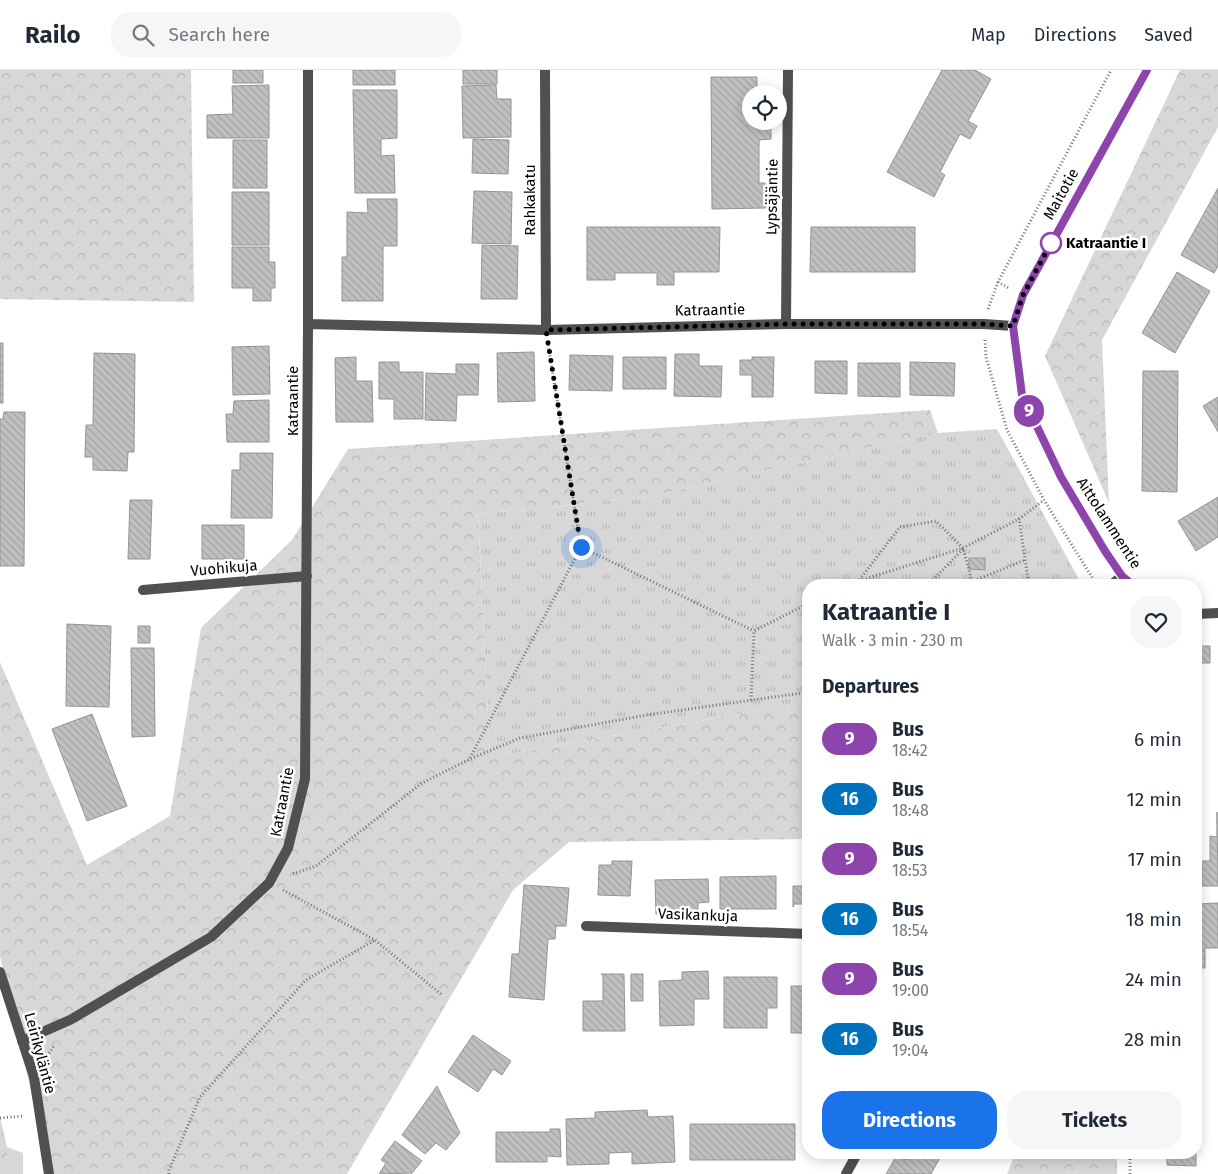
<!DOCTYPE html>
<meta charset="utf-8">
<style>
:root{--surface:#fff;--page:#f6f6f7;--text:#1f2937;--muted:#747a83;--line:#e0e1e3;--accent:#1a73e8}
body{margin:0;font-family:"Fira Sans",sans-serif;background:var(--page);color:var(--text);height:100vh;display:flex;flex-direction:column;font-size:19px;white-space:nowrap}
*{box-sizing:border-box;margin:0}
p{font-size:16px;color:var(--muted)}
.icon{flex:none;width:28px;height:28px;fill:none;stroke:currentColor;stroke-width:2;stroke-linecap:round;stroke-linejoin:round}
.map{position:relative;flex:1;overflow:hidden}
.panel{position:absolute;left:802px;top:509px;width:400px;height:580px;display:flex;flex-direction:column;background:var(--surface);border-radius:20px;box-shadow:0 2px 12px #0003}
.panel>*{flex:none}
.badge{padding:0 10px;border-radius:16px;font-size:18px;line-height:32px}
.fabs{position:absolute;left:742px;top:15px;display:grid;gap:10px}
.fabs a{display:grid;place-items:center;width:45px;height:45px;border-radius:50%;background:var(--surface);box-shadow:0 2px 12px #0003;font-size:25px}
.you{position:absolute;width:25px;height:25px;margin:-12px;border:4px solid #fff;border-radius:50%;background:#1a73e8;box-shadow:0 0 0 8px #1a73e833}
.map>.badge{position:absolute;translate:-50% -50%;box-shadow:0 0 0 2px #fff}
h2{padding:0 20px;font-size:19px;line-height:45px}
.round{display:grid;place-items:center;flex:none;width:52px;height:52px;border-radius:20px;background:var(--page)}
.head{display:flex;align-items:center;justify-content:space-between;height:85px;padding:0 20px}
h1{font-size:24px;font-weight:700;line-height:38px}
.primary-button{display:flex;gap:10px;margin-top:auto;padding:10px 20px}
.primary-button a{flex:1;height:58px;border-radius:20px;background:var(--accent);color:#fff;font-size:20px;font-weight:700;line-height:58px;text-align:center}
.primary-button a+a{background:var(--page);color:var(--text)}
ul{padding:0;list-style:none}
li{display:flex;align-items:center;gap:15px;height:60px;padding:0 20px}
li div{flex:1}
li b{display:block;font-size:19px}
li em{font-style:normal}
li .badge{min-width:55px;font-weight:700;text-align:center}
header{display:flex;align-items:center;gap:30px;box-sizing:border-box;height:70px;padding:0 25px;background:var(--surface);border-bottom:1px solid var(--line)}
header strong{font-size:24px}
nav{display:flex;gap:28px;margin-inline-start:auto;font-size:18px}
.search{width:350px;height:45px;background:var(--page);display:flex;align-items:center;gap:12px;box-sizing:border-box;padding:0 18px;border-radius:20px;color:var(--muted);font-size:19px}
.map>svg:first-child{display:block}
.green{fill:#d7d7d7}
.forest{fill:url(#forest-crowns)}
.park{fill:url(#park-tufts)}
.building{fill:url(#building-back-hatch);stroke:#949494}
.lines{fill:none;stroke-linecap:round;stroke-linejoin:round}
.path{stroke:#727272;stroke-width:3;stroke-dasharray:1 2.5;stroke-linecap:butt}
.service{stroke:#505050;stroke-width:10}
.minor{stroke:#505050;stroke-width:10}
.tertiary{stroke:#505050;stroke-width:10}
.line-casing{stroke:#fff;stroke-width:11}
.line{stroke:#8e44ad;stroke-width:8}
.walk{stroke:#000;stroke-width:5;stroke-dasharray:0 9}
.stop-dot{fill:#fff;stroke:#8e44ad;stroke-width:2.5}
.labels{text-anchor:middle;stroke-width:5;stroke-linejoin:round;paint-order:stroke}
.street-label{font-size:15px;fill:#000;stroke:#fff}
.stop-label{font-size:15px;font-weight:bold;fill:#000;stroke:#fff;text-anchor:start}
</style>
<header>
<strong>Railo</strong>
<div class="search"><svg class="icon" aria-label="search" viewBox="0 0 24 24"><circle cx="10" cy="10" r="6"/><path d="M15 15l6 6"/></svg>Search here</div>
<nav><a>Map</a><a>Directions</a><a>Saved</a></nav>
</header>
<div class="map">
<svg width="1218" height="1104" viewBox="0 0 1218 1104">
<defs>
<pattern id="forest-crowns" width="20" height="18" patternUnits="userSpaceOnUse" patternTransform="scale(1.25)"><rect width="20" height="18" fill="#d7d7d7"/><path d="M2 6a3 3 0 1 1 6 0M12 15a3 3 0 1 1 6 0" fill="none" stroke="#b7b7b7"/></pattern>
<pattern id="park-tufts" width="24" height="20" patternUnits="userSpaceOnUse" patternTransform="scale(1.25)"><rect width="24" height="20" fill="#d7d7d7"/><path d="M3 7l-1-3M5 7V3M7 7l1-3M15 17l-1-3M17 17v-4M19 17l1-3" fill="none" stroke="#b7b7b7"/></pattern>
<pattern id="building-back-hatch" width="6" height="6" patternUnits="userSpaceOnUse" patternTransform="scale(1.25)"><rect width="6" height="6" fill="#c0c0c0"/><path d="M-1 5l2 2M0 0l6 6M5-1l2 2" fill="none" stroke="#a3a3a3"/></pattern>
</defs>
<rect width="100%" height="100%" fill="#fff"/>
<path class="green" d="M7 1077 23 1083V1104H7Z"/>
<path class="forest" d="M0 0H191L194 232 0 229Z
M1180 0H1218V57L1102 270 1109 433 1045 286Z
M930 340 938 363 648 427 478 444 490 687 809 632V769L569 772 513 820 347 1104H50L0 886V592L87 795 170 746 201 558 292 470 348 379Z
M0 1047 7 1077V1104H0Z
M1016 1082 1117 1083V1104H1007Z"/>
<path class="park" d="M997 359 1082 515H809V632L490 687 478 444 648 427 938 363Z"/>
<path class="building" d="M233 0H263V13H233Z
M353 0H395V15H353Z
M463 0H497V14H463Z
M942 0H975L991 9 968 51 977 56 970 69 960 64 940 102 945 105 934 127 887 102Z
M711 7H757V24H751V51H757V55H771V69L759 70V113H765L766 138 712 139Z
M269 15V68H207V45L233 44 232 16Z
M496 15 497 29H511V67L463 68 462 16Z
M353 20H397V68L381 69V86L394 85 395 123H355Z
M473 69 509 70 508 104 472 103Z
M233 70H267V118H233Z
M1218 118V196L1214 203 1181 185Z
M474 121 512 122 511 174 472 173Z
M232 122H269V175H232Z
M367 129H397V176H383V231H342V187H347V142L368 143Z
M587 157H720L719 202H674V215H657V203H615V210H587Z
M811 157H915V202H810Z
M482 175 518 176 517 229H481Z
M232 177H269V192H275V218H271V231H253V218H232Z
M1177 202 1210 221 1175 283 1142 263Z
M0 273H3V333H0Z
M269 276 270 324 233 325 232 277Z
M534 282 535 331 498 332 497 283Z
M94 283 135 284 134 382H128L127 401 93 400V387H85L86 355H93Z
M675 284H699V296H722L721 327 674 326Z
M570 285 613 286 612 321 569 320Z
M356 287V311H372L373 352H336L335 288Z
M623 287H666V319H623Z
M752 287H774L773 327H752V305H740V290H752Z
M815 291H847V324L815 323Z
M379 292H399V302H423V349H394V329H379Z
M910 292 955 293 954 326 910 325Z
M858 293H900V327L858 326Z
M456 294H479L478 325H457L456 351 425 350 426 303 456 304Z
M1143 301H1178L1177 422 1142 421Z
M1218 327V362L1203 336Z
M269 330V372H227L226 344H233L234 331Z
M4 342H25L24 496H0V349H3Z
M240 383H273L272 448H231L232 400H240Z
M1218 427V467L1196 481 1178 451Z
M130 430H152L150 489H128Z
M202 455H244V489H202Z
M969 488H985V500L969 499Z
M67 554 111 556 109 637 66 636Z
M138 556H150V573H138Z
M1196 576H1210V593H1196Z
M131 578H154L155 666 132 667Z
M1196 625H1198L1200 654H1196Z
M92 644 127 736 87 751 52 659Z
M1217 742 1218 816H1202V791H1210V766L1217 767Z
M612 791H632L630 826 598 825 599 795H612Z
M776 806V839H720V807Z
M806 806H809V837H806V834H794L793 837V816H806Z
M708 809 709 832 698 833V842L656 844 655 810Z
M524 815 569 818 566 856H556L555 869H548L544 930 509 927 512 884H519Z
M1218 833V878H1205V898H1196V834Z
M708 901 709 929H694V955L660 956 659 911 682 910V902Z
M601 904H624L625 961H583V931H603V905Z
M631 904H643V931H631Z
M724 907H777V938H767V958H724Z
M791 916H809V963H791Z
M473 965 511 991 502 1005 493 999 478 1022 448 1002Z
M437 1016 460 1063 446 1080 436 1073 425 1084 402 1065Z
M647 1040 648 1047 673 1046 675 1092 632 1094V1082L609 1083V1094L567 1095 566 1049 595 1048V1042Z
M690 1054H795V1090H690Z
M550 1059H560L561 1087 547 1086V1092H496V1062H550Z
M395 1071 422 1091 412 1103 379 1104 386 1093 381 1090Z
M910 1082H943L931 1104H886L897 1085 906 1090Z
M1167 1082H1196V1096L1167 1095Z"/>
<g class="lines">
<path class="path" d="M998 212 1010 219
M988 239 998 212 1111 0
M985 270 986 287 1007 360 1044 430 1095 512
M548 275 581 477
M846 515 963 478 1019 449
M865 515 860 509 900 457 936 451 963 478 973 515
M928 515 963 479
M969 515 971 512 1025 490
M1029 515 1019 449 1044 430
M751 630 754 561 809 533
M470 688 581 477 754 561
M293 804 316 796 422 713 470 689 520 668 647 645 809 622
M283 820 375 870 442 925
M45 989 54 976
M0 1048 24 1046
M1130 1082V1104
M169 1104V1100L200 1027 306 910 375 870"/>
<path class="service" d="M786 254 788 0"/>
<path class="minor" d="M308 0V254
M545 0 546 260
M1111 515 1122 506
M143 520 307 506
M586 856 809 864
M22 971 70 950 211 867 269 813 288 778 305 709 308 254 546 260 786 254H984L1013 256
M846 1104 858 1082"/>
<path class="tertiary" d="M1133 515 1122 506 1105 481 1061 407 1022 325 1013 256 1023 225 1147 0
M1196 544 1218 543
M0 902 34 1007 49 1104"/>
</g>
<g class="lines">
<g class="line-casing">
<path id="line" d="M1133 515 1122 506 1105 481 1061 407 1022 325 1013 256 1023 225 1147 0"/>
</g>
<use href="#line" class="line"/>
<path class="walk" d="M581 477 546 260 786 254H984L1013 256 1023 225 1051 173"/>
</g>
<circle class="stop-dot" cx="1051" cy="173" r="10"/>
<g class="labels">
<g class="street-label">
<text transform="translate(1061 124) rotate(-61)" y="5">Maitotie</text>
<text transform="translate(772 127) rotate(-89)" y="5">Lypsäjäntie</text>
<text transform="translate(530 130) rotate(-90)" y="5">Rahkakatu</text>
<text transform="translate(710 240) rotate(-1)" y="5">Katraantie</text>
<text transform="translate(293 331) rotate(-90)" y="5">Katraantie</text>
<text transform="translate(1109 453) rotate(57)" y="5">Aittolammentie</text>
<text transform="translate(224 498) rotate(-5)" y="5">Vuohikuja</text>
<text transform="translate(282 732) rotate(-79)" y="5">Katraantie</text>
<text transform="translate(698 845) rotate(2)" y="5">Vasikankuja</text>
<text transform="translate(40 983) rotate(75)" y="5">Leirikyläntie</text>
</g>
<g class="stop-label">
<text x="1066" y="178">Katraantie I</text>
</g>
</g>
</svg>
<div class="fabs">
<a><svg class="icon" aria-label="locate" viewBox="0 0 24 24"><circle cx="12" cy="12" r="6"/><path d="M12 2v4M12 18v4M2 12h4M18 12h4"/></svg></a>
</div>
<div class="you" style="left:581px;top:477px"></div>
<b class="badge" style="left:1029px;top:341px;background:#8e44ad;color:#fff">9</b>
<section class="panel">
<div class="head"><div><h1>Katraantie I</h1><p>Walk · 3 min · 230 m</p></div><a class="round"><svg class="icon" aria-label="heart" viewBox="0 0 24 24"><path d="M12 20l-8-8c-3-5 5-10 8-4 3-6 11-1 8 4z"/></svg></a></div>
<h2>Departures</h2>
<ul>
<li><span class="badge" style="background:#8e44ad;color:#fff">9</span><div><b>Bus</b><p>18:42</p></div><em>6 min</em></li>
<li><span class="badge" style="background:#0072bc;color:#fff">16</span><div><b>Bus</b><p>18:48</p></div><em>12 min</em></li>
<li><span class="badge" style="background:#8e44ad;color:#fff">9</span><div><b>Bus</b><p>18:53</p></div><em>17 min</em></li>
<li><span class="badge" style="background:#0072bc;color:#fff">16</span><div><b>Bus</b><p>18:54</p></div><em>18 min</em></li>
<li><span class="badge" style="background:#8e44ad;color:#fff">9</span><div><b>Bus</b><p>19:00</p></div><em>24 min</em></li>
<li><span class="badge" style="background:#0072bc;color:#fff">16</span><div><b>Bus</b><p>19:04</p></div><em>28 min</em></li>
</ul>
<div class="primary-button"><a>Directions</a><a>Tickets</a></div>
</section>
</div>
